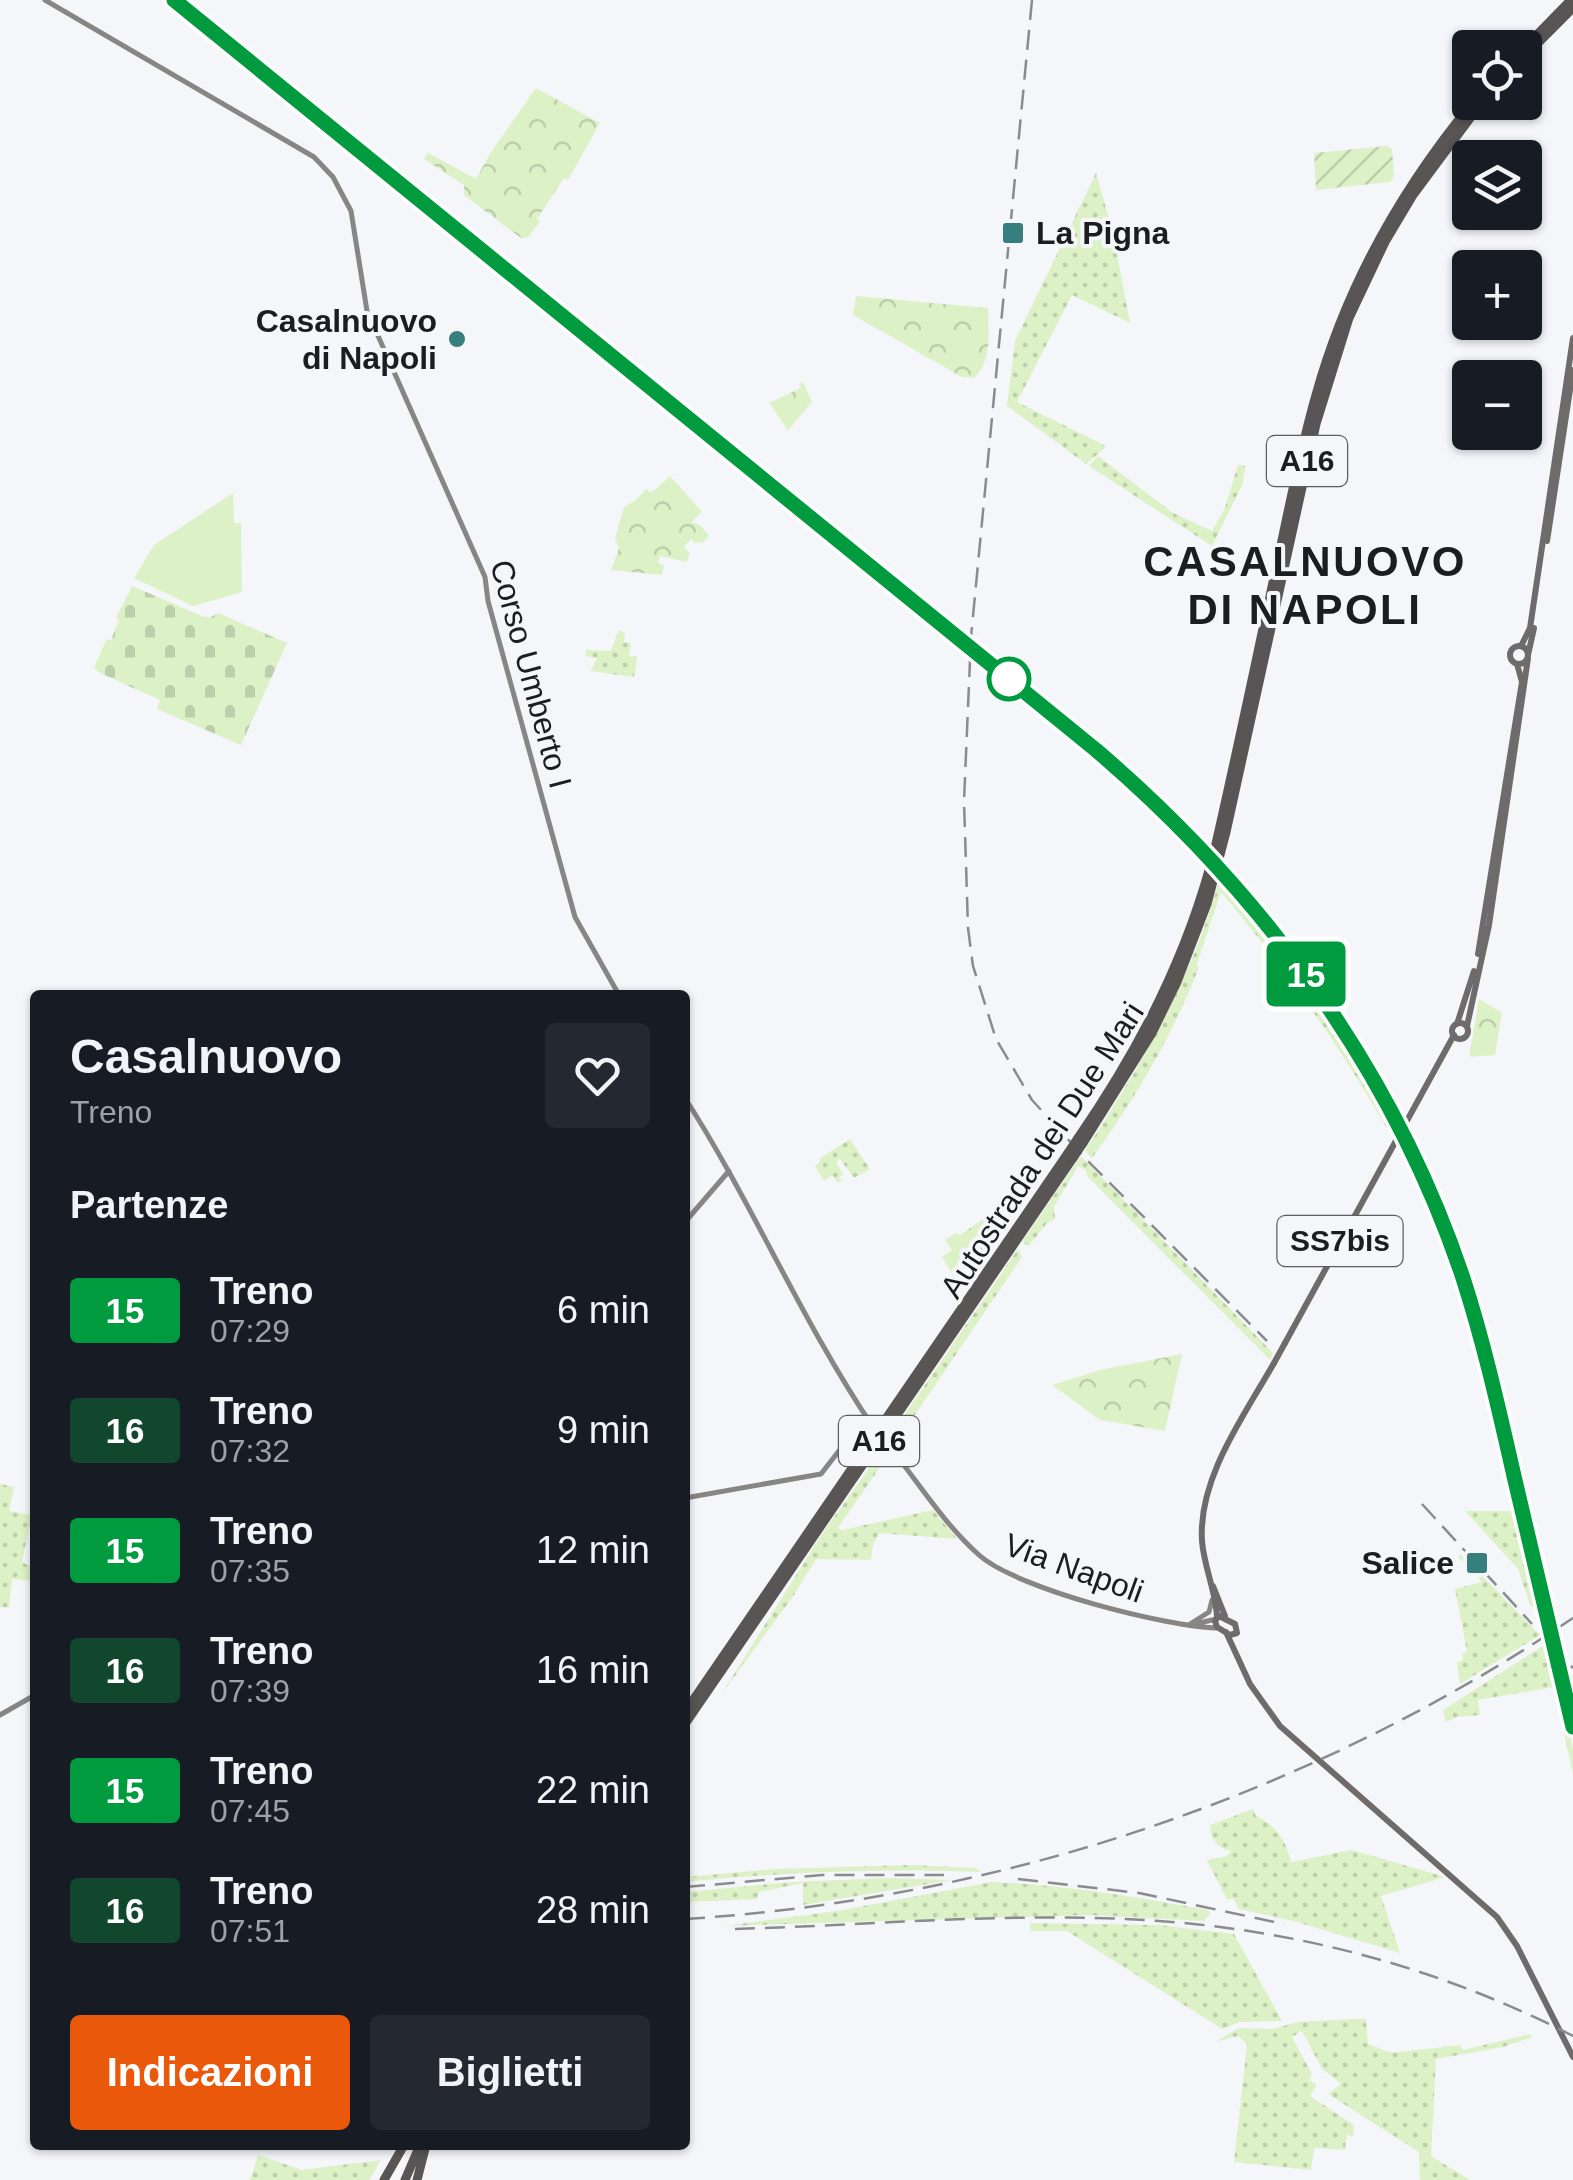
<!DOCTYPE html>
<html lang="it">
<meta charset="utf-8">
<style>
:root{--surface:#171b24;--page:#242831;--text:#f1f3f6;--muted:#9ea1a6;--accent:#ea580c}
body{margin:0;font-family:Helvetica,sans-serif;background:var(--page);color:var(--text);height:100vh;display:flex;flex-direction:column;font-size:38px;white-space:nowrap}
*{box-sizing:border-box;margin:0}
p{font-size:32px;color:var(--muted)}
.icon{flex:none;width:55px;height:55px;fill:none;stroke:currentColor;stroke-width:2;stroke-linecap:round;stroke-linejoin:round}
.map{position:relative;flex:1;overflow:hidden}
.side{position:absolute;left:30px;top:990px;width:660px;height:1160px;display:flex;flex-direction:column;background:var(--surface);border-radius:10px;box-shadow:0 2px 8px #0004}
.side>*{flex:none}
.badge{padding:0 20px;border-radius:8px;font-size:35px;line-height:65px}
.buttons{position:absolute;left:1452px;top:30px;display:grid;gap:20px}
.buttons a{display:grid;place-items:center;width:90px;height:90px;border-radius:10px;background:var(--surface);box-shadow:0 2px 8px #0004;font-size:50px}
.map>.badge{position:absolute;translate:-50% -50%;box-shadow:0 0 0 5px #fff}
h2{padding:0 40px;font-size:38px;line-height:90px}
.round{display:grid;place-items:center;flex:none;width:105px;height:105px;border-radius:10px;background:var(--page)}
.summary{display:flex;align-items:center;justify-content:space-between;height:170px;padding:0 40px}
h1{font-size:48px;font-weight:700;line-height:75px}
.button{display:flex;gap:20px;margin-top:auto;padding:20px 40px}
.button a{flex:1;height:115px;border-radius:10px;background:var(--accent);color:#fff;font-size:40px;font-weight:700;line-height:115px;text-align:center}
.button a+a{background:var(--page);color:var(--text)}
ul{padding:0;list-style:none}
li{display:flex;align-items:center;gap:30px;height:120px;padding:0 40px}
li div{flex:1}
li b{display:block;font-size:38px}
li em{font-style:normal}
li .badge{min-width:110px;font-weight:700;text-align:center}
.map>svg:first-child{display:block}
.grass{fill:url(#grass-dots)}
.cemetery{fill:url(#cemetery-stones)}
.park{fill:url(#park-crowns)}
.garden{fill:url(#garden-furrows)}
.pitch{fill:#ddf1c7}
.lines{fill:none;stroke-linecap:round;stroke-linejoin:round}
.secondary{stroke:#888585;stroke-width:5}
.primary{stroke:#6f6b6b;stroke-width:6}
.highway{stroke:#595555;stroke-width:9}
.rail{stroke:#8a8b8e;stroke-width:2.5;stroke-dasharray:20 10;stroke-linecap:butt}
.primary-bridge{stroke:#6f6b6b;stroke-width:6}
.highway-bridge{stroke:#595555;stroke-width:9}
.line-casing{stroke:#fff;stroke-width:22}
.line{stroke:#009b3e;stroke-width:15}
.poi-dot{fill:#377f7e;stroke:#f4f6fa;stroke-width:4}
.stop-dot{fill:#fff;stroke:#009b3e;stroke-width:5}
.labels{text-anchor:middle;stroke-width:8;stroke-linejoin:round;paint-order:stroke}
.shield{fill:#f4f6fa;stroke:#5d5e60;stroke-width:2.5}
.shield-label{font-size:30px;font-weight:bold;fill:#1c1d1e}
.poi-label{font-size:32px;font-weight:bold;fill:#1c1d1e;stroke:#f4f6fa;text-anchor:end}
.street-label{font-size:32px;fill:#1c1d1e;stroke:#f4f6fa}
.district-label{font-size:42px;font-weight:bold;letter-spacing:2.5px;fill:#1c1d1e;stroke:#f4f6fa}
</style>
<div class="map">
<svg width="1573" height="2180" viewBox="0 0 1573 2180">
<defs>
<pattern id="grass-dots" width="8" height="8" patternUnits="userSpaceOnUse" patternTransform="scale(2.5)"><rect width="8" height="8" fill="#ddf1c7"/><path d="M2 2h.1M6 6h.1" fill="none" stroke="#bdceaa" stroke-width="1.8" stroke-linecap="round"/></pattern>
<pattern id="cemetery-stones" width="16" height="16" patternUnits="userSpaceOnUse" patternTransform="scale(2.5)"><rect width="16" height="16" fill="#ddf1c7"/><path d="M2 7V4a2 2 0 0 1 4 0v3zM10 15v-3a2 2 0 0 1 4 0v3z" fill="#bdceaa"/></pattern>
<pattern id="park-crowns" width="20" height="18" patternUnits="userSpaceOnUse" patternTransform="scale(2.5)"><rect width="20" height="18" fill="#ddf1c7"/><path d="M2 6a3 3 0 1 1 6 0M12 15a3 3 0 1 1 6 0" fill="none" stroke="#bdceaa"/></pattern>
<pattern id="garden-furrows" width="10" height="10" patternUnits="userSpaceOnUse" patternTransform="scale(2.5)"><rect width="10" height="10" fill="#ddf1c7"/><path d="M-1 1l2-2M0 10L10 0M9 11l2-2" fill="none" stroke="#bdceaa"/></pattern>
</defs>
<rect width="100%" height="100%" fill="#f4f6fa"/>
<path class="grass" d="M1096 173 1113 233 1130 323 1072 295 1017 402 1104 445 1105 448 1086 464 1007 406 1015 341Z
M1098 456 1173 513 1212 531 1225 508 1238 465 1245 466 1243 483 1212 546 1089 466Z
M619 630 625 633 624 642 631 643 629 656 637 657 634 677 591 671 597 658 585 656 586 650 611 651Z
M1221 874C1286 959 1343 1037 1395 1131L1392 1137C1340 1046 1288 972 1221 892L1196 966 1199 967C1173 1035 1135 1099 1092 1158L1085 1151C1142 1064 1194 975 1221 874Z
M850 1139 870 1169 854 1178 840 1159 836 1162 843 1174 839 1177 842 1181 838 1183 832 1175 824 1181 815 1166 820 1162 819 1159Z
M1081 1156 1273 1353 1270 1360 1087 1176 1086 1170 1078 1166 1054 1207 1055 1219 1047 1223 1029 1246 1022 1242Z
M1018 1249 1022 1257 898 1440 888 1439Z
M884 1447 887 1457 838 1528 842 1530 933 1510 957 1539 879 1533 873 1544 871 1560 816 1559 794 1595 721 1695 820 1537Z
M0 1484 14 1487 9 1511 32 1515 22 1562 35 1569 34 1581 12 1579 9 1608 0 1607Z
M1465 1511H1512L1541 1613 1530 1605 1518 1569Z
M1461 1554 1540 1635 1460 1684 1457 1662 1463 1661 1462 1654 1467 1652 1455 1589 1482 1582 1458 1557Z
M1549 1642 1573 1749V1774L1554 1687 1478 1700 1480 1715 1457 1717 1446 1722 1443 1710Z
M1253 1809 1256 1816C1277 1826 1286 1841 1291 1862L1352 1850 1445 1877 1381 1896 1400 1953 1294 1921 1239 1909 1233 1898 1227 1900 1207 1860 1227 1856 1231 1851C1219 1849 1210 1839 1210 1825Z
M910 1865 975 1868 982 1872C881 1868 784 1872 685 1882V1877L776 1869Z
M887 1878 952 1880 803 1905V1883L759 1892 757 1899 685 1902V1892L793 1882Z
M992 1882C1065 1885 1137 1897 1208 1910L1210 1914 1204 1921 1088 1915 724 1926 837 1911Z
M1030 1923 1158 1925 1234 1934 1282 2021 1240 2022 1222 2029 1067 1931H1030Z
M1352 2019H1366L1368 2044 1391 2053 1460 2045 1463 2050 1530 2034 1533 2037 1503 2047 1436 2059 1431 2156 1470 2180H1420L1419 2152 1328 2094 1341 2084 1322 2069 1302 2031 1292 2037 1312 2074 1309 2080 1317 2085 1310 2096 1354 2125 1353 2136 1347 2135 1345 2150 1314 2148 1311 2170 1234 2162 1247 2044 1238 2036 1215 2042 1239 2028 1272 2029 1298 2022Z
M258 2155 302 2170 381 2160 369 2180H250Z"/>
<path class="cemetery" d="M132 586 202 616 209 618 218 613 287 643 241 745 157 709 160 700 100 673 94 668 106 640H111L119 620 116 618Z"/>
<path class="park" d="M536 88 600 123 568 180 564 178 537 219 540 222 528 237 521 238 464 195V185L424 159 428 153 476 179 491 152Z
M856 296 988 308C988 332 993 360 974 378L962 377 853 315Z
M803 382 812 402 788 430 769 403 801 388 799 384Z
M670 476 702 512 691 522 700 525 709 536 703 542 695 543 691 539 684 547 690 553 687 562 660 556 658 563 664 565 662 575 611 570 619 548 615 538 624 507 636 500 646 489 651 493Z
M1479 999 1502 1013 1495 1055 1469 1057Z
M983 1219 997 1231 959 1285 942 1257 952 1250 945 1240 956 1233 960 1235Z
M1182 1354 1165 1431 1100 1420 1052 1385 1100 1370Z"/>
<path class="garden" d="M1386 146 1392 149 1394 176 1390 182 1316 190 1314 153Z"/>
<path class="pitch" d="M233 493 234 523H241L242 592 193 606 134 578 154 545Z"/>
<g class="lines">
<path class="secondary" d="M45 0 314 157 333 177 351 211 367 311 485 577 488 601 575 917 619 995
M685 1098C753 1204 802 1322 873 1427
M685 1222 729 1171
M886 1442C916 1479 943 1523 979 1555 1017 1589 1166 1627 1219 1628
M685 1498 821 1474 866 1416
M1190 1624 1209 1612 1212 1600
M1195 1624 1216 1619
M0 1715 35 1695"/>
<path class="primary" d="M1547 541 1573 370
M1510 655a9 9 0 1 1 18 0a9 9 0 1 1-18 0Z
M1521 646 1530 628 1573 338
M1528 655 1534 628
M1478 954 1522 682 1517 664
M1452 1031a8 8 0 1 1 16 0a8 8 0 1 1-16 0Z
M1457 1024 1474 971
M1467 1026 1489 925 1528 658
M1285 1343 1454 1035
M1213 1586 1225 1616
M1219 1616 1235 1624 1237 1633 1230 1635 1217 1627 1215 1621Z
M1217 1617C1216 1592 1204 1567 1202 1541 1198 1478 1244 1416 1274 1363
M1226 1632 1250 1684 1280 1726 1497 1917 1517 1946 1573 2057"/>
<path class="highway" d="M1524 48 1571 0
M1525 56 1573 8
M1078 1138C1140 1048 1188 955 1215 848 1236 757 1255 665 1275 573 1288 514 1299 454 1316 395 1346 287 1401 189 1473 102
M1083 1143 1152 1033 1177 982 1207 904 1226 832 1316 424 1349 318 1385 242 1413 195 1482 102
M685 1712 1068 1153
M685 1724 1073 1158
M384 2180 404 2145
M405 2180 420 2145
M417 2180 426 2145"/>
<path class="rail" d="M1032 0 971 637 964 801 968 928 973 966 996 1039 1032 1100 1086 1159 1267 1341
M1422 1504 1532 1624
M1571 1666 1573 1668
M1018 1879 1139 1893 1284 1924
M685 1887 822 1875H944
M685 1919C1002 1899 1310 1795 1573 1618
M735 1929C876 1925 1019 1911 1159 1921 1303 1931 1445 1970 1573 2036"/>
<path class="primary-bridge" d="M1274 1363 1285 1343"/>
<path class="highway-bridge" d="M1068 1153 1078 1138
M1073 1158 1083 1143"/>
</g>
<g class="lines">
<g class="line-casing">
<path id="line" d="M174 0 1096 750C1262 892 1393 1069 1463 1278 1484 1343 1499 1410 1514 1476 1534 1560 1553 1644 1573 1727"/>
</g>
<use href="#line" class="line"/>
</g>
<g class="poi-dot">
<rect x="1001" y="221" width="24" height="24" rx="5"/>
<circle cx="457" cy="339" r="10"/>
<rect x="1465" y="1551" width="24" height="24" rx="5"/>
</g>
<circle class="stop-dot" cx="1009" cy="679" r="20"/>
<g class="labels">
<g class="shield">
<rect x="1267" y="436" width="80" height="50" rx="8"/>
<rect x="1277.5" y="1216" width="125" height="50" rx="8"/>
<rect x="839" y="1416" width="80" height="50" rx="8"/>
</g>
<g class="shield-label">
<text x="1307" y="471">A16</text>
<text x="1340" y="1251">SS7bis</text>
<text x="879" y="1451">A16</text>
</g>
<g class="poi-label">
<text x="1036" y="244" text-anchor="start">La Pigna</text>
<text x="437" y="332">Casalnuovo<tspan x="437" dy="37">di Napoli</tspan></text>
<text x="1454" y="1574">Salice</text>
</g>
<g class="street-label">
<text transform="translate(531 674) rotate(75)" y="11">Corso Umberto I</text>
<text transform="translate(1042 1150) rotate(-57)" y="11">Autostrada dei Due Mari</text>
<text transform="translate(1074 1568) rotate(20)" y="11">Via Napoli</text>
</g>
<g class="district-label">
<text x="1305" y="576">CASALNUOVO<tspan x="1305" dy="48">DI NAPOLI</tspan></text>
</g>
</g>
</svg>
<div class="buttons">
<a><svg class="icon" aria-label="locate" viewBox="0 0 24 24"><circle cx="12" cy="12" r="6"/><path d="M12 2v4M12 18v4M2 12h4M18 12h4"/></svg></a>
<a><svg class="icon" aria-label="layers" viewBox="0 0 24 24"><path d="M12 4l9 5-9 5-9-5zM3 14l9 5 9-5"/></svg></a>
<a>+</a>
<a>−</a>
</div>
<b class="badge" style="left:1306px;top:974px;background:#009b3e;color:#fff">15</b>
<section class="side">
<div class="summary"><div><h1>Casalnuovo</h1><p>Treno</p></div><a class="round"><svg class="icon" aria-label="heart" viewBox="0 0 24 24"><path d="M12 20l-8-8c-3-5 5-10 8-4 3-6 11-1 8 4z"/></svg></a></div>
<h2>Partenze</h2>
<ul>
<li><span class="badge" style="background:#009b3e;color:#fff">15</span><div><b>Treno</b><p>07:29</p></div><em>6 min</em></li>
<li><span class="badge" style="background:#11472c;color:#fff">16</span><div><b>Treno</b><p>07:32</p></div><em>9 min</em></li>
<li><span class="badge" style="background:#009b3e;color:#fff">15</span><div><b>Treno</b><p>07:35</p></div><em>12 min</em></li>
<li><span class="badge" style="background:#11472c;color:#fff">16</span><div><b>Treno</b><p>07:39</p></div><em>16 min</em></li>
<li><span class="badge" style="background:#009b3e;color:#fff">15</span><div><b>Treno</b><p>07:45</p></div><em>22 min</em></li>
<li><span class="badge" style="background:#11472c;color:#fff">16</span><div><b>Treno</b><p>07:51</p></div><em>28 min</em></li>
</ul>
<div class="button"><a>Indicazioni</a><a>Biglietti</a></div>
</section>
</div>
